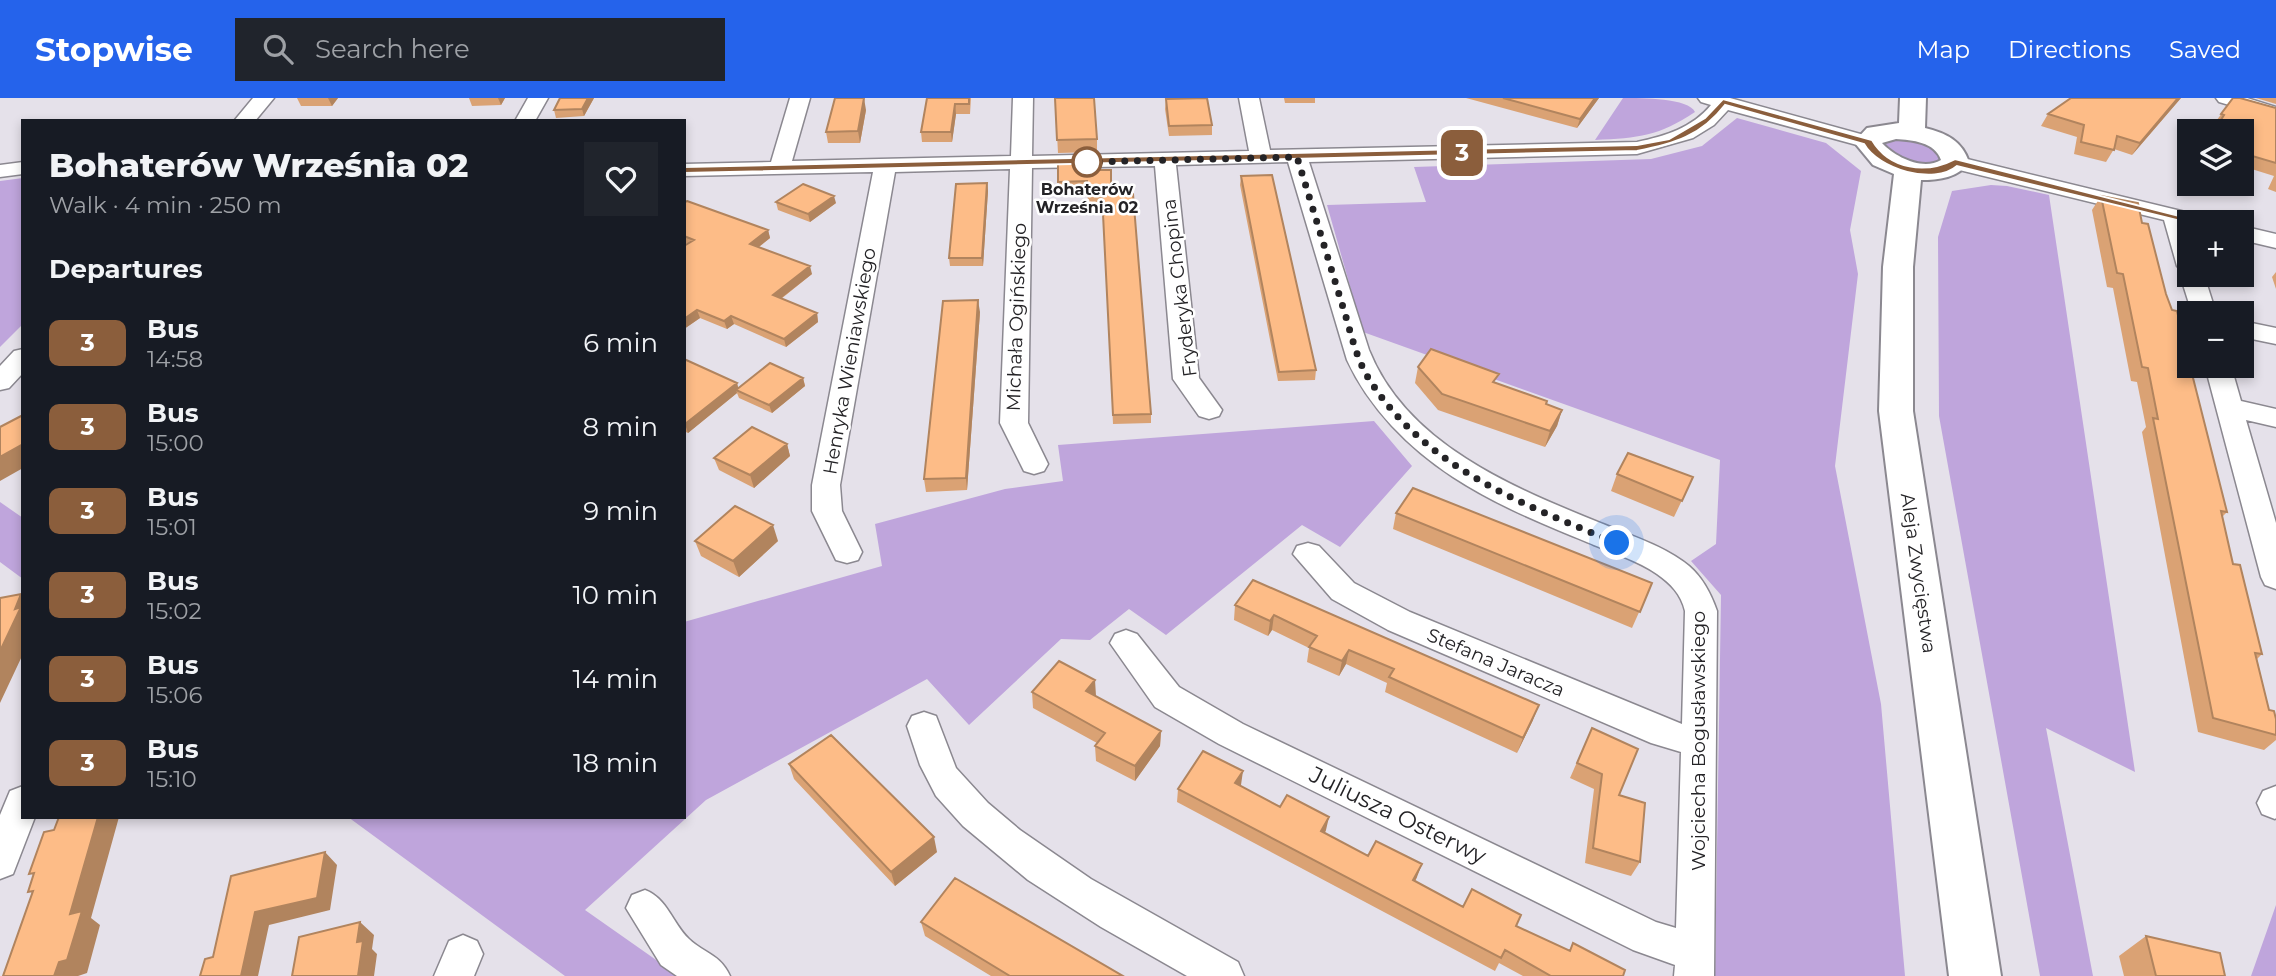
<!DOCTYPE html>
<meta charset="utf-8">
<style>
:root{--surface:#171b24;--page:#20242c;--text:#f1f3f6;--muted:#9ea1a6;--accent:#2563eb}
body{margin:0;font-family:Montserrat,sans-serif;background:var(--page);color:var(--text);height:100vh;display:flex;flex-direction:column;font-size:26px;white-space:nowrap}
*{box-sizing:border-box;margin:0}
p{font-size:23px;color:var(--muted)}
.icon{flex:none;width:38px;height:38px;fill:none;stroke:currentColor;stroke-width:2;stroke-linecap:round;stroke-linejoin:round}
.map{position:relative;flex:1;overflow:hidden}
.sheet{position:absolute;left:21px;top:21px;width:665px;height:700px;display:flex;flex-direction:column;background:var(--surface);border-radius:0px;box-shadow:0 4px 10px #0003}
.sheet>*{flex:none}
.badge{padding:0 14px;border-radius:10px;font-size:24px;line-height:46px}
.buttons{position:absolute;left:2177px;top:21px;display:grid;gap:14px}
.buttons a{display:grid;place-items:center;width:77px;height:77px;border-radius:0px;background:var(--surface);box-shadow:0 4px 10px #0003;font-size:35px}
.you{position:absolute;width:35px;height:35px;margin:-18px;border:5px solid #fff;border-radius:50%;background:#1a73e8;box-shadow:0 0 0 10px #1a73e833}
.map>.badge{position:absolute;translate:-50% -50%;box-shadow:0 0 0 4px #fff}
h2{padding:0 28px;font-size:26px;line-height:63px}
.round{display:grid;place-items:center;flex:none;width:74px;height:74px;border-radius:0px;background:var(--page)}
.summary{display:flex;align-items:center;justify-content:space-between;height:119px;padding:0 28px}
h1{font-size:33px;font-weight:800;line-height:52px}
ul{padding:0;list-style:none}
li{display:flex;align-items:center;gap:21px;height:84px;padding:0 28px}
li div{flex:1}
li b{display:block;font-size:26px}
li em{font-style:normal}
li .badge{min-width:77px;font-weight:700;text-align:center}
header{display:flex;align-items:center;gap:42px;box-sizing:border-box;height:98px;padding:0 35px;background:var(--accent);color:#fff}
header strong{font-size:33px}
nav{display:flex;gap:38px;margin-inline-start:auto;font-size:24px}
.search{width:490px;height:63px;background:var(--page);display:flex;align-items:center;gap:18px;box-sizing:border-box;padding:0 24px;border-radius:0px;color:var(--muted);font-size:26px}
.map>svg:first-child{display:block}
.green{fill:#bfa5dc}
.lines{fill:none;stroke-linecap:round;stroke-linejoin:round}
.street-casing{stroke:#8b8890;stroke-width:3}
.secondary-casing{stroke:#8b8890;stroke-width:4}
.street{fill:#fff;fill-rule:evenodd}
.secondary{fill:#fff;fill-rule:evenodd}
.wall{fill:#daa274}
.shaded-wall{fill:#b1845e}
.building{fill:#fdbc87;stroke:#b1845e;stroke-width:2}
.line{fill:#8b5e3c;stroke:#fff;stroke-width:2}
.walk{stroke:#242326;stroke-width:7;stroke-dasharray:0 12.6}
.stop-dot{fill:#fff;stroke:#8b5e3c;stroke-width:3.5}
.labels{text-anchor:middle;stroke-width:5;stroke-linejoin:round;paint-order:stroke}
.far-stop-label{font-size:16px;font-weight:bold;fill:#242326;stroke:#fff}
.street-label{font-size:19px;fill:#242326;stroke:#fff}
.near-street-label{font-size:23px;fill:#242326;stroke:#fff}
</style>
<header>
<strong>Stopwise</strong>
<div class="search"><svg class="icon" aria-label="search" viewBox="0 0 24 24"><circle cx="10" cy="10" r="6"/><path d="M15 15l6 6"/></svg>Search here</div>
<nav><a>Map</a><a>Directions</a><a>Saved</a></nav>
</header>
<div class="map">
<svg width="2276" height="878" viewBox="0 0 2276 878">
<rect width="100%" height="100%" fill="#e5e1ea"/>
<path class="green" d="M1623 0C1642 0 1689 0 1695 14 1659 38 1639 40 1595 42Z
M1737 20 1826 45 1861 73 1850 132 1858 176 1835 368 1881 606 1905 878H1715L1721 497 1691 463 1716 446 1720 362 1363 234 1327 107 1426 104 1414 69 1651 61 1702 48Z
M1897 40C1915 42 1929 44 1940 58L1939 62C1918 74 1900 60 1883 48L1885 44Z
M23 80V226L0 249V83Z
M1991 87 2007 88 2049 97 2135 674 2046 630 2093 878H2040L1939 318 1938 139 1952 93Z
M1374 323 1412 368 1340 449 1302 427 1166 537 1129 511 1090 542 1061 541 969 627 927 581 706 702 585 812 679 878H565L348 719H684V524L882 468 875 426 1005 391 1063 383 1058 347Z
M0 404 23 420V481L0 464Z
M2276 807V878H2251Z"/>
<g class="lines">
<g class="street-casing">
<path id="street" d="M253 0H274L255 23H234Z
M528 0H548L535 23H515Z
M790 0H810L792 63 1011 58 1013 0H1033L1032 58 1249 53 1239 0H1259L1270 52 1637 44C1665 38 1692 30 1711 7L1701 4 1698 0H1730L1875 40 1878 44 1875 48 1868 50 1728 12 1714 27 1693 40 1637 56 1309 64 1369 252C1407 347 1514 390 1603 426 1631 438 1665 448 1689 468 1703 480 1711 496 1717 513L1714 878H1674L1675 867 1633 852 1219 646 1155 609 1110 545 1115 536 1126 532 1137 536 1179 589 1243 626 1656 824 1676 830 1681 654 1651 645 1388 532 1332 501 1293 456 1297 448 1308 445 1319 448 1354 485 1410 514 1682 626 1685 513C1681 496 1671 486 1657 476 1638 463 1614 455 1594 447 1546 427 1497 408 1453 379 1409 350 1369 310 1347 262L1288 64 1176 67 1199 280 1222 312 1219 318 1209 321 1199 318 1173 281 1155 68 1032 70 1028 325 1048 366 1044 373 1034 376 1024 373 1000 325 1010 71 895 74 840 387 842 413 862 454 858 462 847 465 836 462 812 413V387L873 74 684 78V66L771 64Z
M2216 0H2247L2276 9V21L2219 4Z
M1955 58 2206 119 2209 124H2189V177H2204L2216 215H2192L2180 177 2182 173 2177 168 2164 122 1947 69 1944 64 1947 59Z
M23 64V76L0 79V67Z
M2242 128 2276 136V150L2242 142Z
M2242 223 2276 230V246L2242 239Z
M23 251V275L9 290 0 292V268L14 253Z
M2205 268H2231L2241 303 2276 311V329L2246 322 2276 425V491L2265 487 2261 479Z
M924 614 936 618 956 670 988 705 1020 732 1091 781 1238 864 1244 878H1187L1101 829 1028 782 963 728 936 698 920 667 907 628 912 618Z
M23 688V719H35L13 776 0 781V717L10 693Z
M2276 688V720L2275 721 2262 716 2257 705 2263 693Z
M645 792C668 801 672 825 689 841 705 856 720 856 730 878H677L661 867 626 810 632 797Z
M463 837 477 843 483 856 474 878H434L449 843Z"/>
</g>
<g class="secondary-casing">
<path id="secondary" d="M1900 0H1926L1925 30C1946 35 1962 43 1969 64 1958 80 1939 82 1921 82L1913 169V313L2001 878H1949L1879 313 1883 169 1894 76 1873 67 1854 44 1867 30 1899 25ZM1896 41C1912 42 1935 44 1941 62 1923 73 1895 59 1882 45Z"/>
</g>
<use href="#street" class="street"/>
<use href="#secondary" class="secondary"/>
</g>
<path class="wall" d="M297 0H338L332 8H301Z
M469 0H505L501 7 472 8Z
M560 0H594L584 18 556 20 554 12Z
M927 0H971L970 16H956L952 44H922L921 34Z
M1055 0 1097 41V54L1058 55Z
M1284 0H1315V5H1285Z
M1466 0H1599L1577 30Z
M2071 0H2181L2132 57 2114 51 2106 64 2074 56 2077 39 2041 28 2048 16Z
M2233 0 2276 10V94L2268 91 2274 78 2242 68V33H2213L2217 27 2214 26Z
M2256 0H2276V6Z
M1166 1 1212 27V37L1169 38 1165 11Z
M866 12 860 45H828L826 34Z
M1058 64 1099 72 1111 96 1151 316V325L1113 326 1103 104 1088 105 1087 91 1059 92Z
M2189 73V83L2184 82Z
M1241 78 1316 272 1315 282 1278 283 1240 87Z
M987 85 988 93 983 168H950L949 160Z
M2200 86H2220L2217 90Z
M2101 98 2142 125 2166 196 2227 414 2222 419 2233 466 2262 556 2257 561 2269 612 2276 621V642L2264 652 2198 634 2142 334 2146 329 2137 284 2131 283 2113 190 2107 189 2092 112Z
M776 104 836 105 810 124 778 112Z
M684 105 768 132 770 140 759 149 812 176 781 201 817 215 818 224 786 249 734 226 727 231 700 220 684 231V148L687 146 684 145Z
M2276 174V191L2272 179Z
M980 214 967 392 926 394 924 381Z
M684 261 737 285 738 290 803 280 805 288 772 315 739 300 737 295 688 335 684 333Z
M1418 269 1496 285 1547 303 1546 306 1562 312 1557 328 1545 349 1438 312 1415 285Z
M787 346 790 358 754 390 719 372 714 360Z
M1617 376 1693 379 1674 419 1611 393Z
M1396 415 1652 485 1632 530 1393 431Z
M695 443H778L739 479 701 458Z
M1253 482 1533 622 1517 655 1385 594 1387 585 1346 566 1339 578 1307 564 1309 550 1272 532 1268 538 1234 522 1235 507Z
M1032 594 1096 598H1095L1161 633 1160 648 1135 683 1096 663 1095 648 1097 645 1033 610Z
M1592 630 1619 697 1640 764 1631 778 1585 765 1594 691 1570 680Z
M789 666 937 754 895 788 794 681Z
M1241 688 1326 732 1325 735 1368 758 1417 779 1415 783 1463 809 1516 828 1569 853 1573 845 1623 878H1523L1499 865 1495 873 1177 704 1178 691Z
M921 824 1123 878H991L925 838Z
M2146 838 2225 878H2124L2119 858Z"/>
<path class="shaded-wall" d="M328 0H338L332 8Z
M498 0H505L501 7Z
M588 0H594L584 18 582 11Z
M864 0 866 12 860 45 858 33Z
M1595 0H1599L1577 30 1580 21Z
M2178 0H2181L2132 57 2140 45Z
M955 6 956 16 952 44 951 34Z
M987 85 988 93 983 168 982 160Z
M834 98 836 105 810 124 808 116Z
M768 132 770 140 752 154 750 146Z
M810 168 812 176 775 205 773 197Z
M978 202 980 214 967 392 966 380Z
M697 212 700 220 684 231V221Z
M817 215 818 224 786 249 784 241Z
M731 218 734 226 727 231 724 223Z
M803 280 805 288 772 315 769 307Z
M737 285 739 293 736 292 737 295 688 335 685 326Z
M1562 312 1557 328 1545 349 1550 333Z
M23 346V370L0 383V359Z
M787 346 790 358 754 390 750 377Z
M773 427 778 443 739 479 733 463Z
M21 496 23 498V556L0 605V553Z
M1274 517 1272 532 1268 538 1270 523Z
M1349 552 1346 566 1339 578 1342 563Z
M1095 582 1096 598 1087 609 1086 593Z
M1539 607 1533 622 1517 655 1523 640Z
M1161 633 1160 648 1135 683V668Z
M1243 673 1241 687 1234 698 1235 685Z
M98 719H119L91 820 100 827 87 875 78 878H54L70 816Z
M1329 719 1326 732 1318 746 1321 733Z
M934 739 937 754 895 788 891 774Z
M325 754 337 767 330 812 269 827 258 878H241L255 814Z
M1422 766 1417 779 1409 795 1413 782Z
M360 824 374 837 372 851 377 856 374 878H358L357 844Z"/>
<path class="building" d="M560 0H588L582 11 554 12Z
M835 0H864L858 33 826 34Z
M927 0H969V6H955L951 34H921Z
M1055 0H1094L1097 41 1057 42Z
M1207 0 1212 27 1169 28 1166 1Z
M1503 0H1595L1580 21Z
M2071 0H2178L2140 45 2117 38 2114 52 2081 44 2084 27 2048 16Z
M2233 0H2240L2276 10V65L2242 55V33H2214L2224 17 2221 16Z
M1098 63 1099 72H1111V96H1133L1151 316 1113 317 1102 96 1087 97V83L1058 84V64Z
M1272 77 1316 272 1279 274 1241 78Z
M987 85 982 160H949L956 86Z
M803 86 834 98 808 116 776 104Z
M2101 98 2138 105 2142 125 2148 126 2166 196 2172 212 2177 213 2189 263V268H2190L2227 414 2221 413 2233 466 2240 467 2262 556 2255 555 2269 612 2274 613 2276 621V637L2213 620 2153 320 2158 321 2148 270 2142 269 2123 176 2117 175Z
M687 103 768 132 750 146 810 168 773 197 817 215 784 241 731 218 724 223 697 212 684 221V148L694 142 684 138V105Z
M978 202 966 380 924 381 943 203Z
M1431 251 1499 276 1493 284 1547 303 1546 306 1562 312 1550 333 1442 296 1418 269Z
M684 261 737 285 685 326H684Z
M770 265 803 280 769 307 736 292Z
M23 317V346L0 359V329Z
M752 329 787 346 750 377 714 360Z
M1628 355 1693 379 1682 403 1617 376Z
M1413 390 1652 485 1640 514 1396 415Z
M735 408 773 427 733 463 695 443Z
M1253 482 1539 607 1523 640 1389 579 1394 571 1349 552 1342 563 1309 549 1317 538 1274 517 1270 523 1235 507Z
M21 496 15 511 21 509 0 553V500Z
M1059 563 1095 582 1086 593 1161 633 1135 668 1095 648 1105 635 1032 594Z
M1592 630 1638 651 1619 697 1645 705 1640 764 1593 750 1602 676 1577 665Z
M831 637 934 739 891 774 789 666Z
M1203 653 1243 673 1235 685 1280 709 1287 697 1329 719 1321 733 1368 758 1376 743 1422 766 1413 782 1463 809 1472 791 1521 817 1516 828 1570 853 1573 845 1625 872 1623 878H1551L1505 852 1501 860 1178 691Z
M59 719H98L70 816 82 813 67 862 59 864 54 878H3L33 793 28 794 34 775 29 776 44 734 54 732Z
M325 754 317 800 255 814 241 878H200L205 861 213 859 231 778Z
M955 780 1123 878H1010L921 824Z
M360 824 357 844 363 843 358 878H292L299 839Z
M2146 838 2220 855 2225 878H2156Z"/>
<path class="line" d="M1723 1 1872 42C1890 72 1926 76 1955 61L2203 124 2197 127 1957 68C1934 88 1878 71 1864 46L1725 7C1701 38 1674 46 1637 53L684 75 679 72 684 69 1637 47 1669 41 1705 20Z"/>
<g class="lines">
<path class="walk" d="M1087 64 1297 59C1312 108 1327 157 1342 206 1350 230 1355 259 1369 281 1425 370 1524 407 1617 445"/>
</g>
<circle class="stop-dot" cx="1087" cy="64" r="14"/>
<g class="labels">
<g class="far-stop-label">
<text x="1087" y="97">Bohaterów<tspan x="1087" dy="18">Września 02</tspan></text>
</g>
<g class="street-label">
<text transform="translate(1179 190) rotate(-97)" y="7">Fryderyka Chopina</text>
<text transform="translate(1016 219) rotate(-88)" y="7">Michała Ogińskiego</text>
<text transform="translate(849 263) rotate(-80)" y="7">Henryka Wieniawskiego</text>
<text transform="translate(1919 475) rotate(82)" y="7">Aleja Zwycięstwa</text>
<text transform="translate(1496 564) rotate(23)" y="7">Stefana Jaracza</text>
<text transform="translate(1698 643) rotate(-90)" y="7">Wojciecha Bogusławskiego</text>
</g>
<g class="near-street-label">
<text transform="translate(1398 717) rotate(26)" y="8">Juliusza Osterwy</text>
</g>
</g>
</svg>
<div class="buttons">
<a><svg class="icon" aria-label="layers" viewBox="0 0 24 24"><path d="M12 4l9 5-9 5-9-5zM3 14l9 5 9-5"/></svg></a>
<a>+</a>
<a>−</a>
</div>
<div class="you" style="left:1617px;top:445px"></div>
<b class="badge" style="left:1462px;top:55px;background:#8b5e3c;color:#fff">3</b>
<section class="sheet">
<div class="summary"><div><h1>Bohaterów Września 02</h1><p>Walk · 4 min · 250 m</p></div><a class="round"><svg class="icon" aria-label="heart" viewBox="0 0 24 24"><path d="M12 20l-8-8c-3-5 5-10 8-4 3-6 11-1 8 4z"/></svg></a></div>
<h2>Departures</h2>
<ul>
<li><span class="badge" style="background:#8b5e3c;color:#fff">3</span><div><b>Bus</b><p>14:58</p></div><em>6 min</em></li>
<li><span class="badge" style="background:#8b5e3c;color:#fff">3</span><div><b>Bus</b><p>15:00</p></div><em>8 min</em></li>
<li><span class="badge" style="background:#8b5e3c;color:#fff">3</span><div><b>Bus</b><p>15:01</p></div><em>9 min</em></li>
<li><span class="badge" style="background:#8b5e3c;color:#fff">3</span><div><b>Bus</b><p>15:02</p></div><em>10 min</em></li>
<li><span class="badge" style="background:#8b5e3c;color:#fff">3</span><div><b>Bus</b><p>15:06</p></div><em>14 min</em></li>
<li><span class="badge" style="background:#8b5e3c;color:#fff">3</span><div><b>Bus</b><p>15:10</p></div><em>18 min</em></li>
</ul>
</section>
</div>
